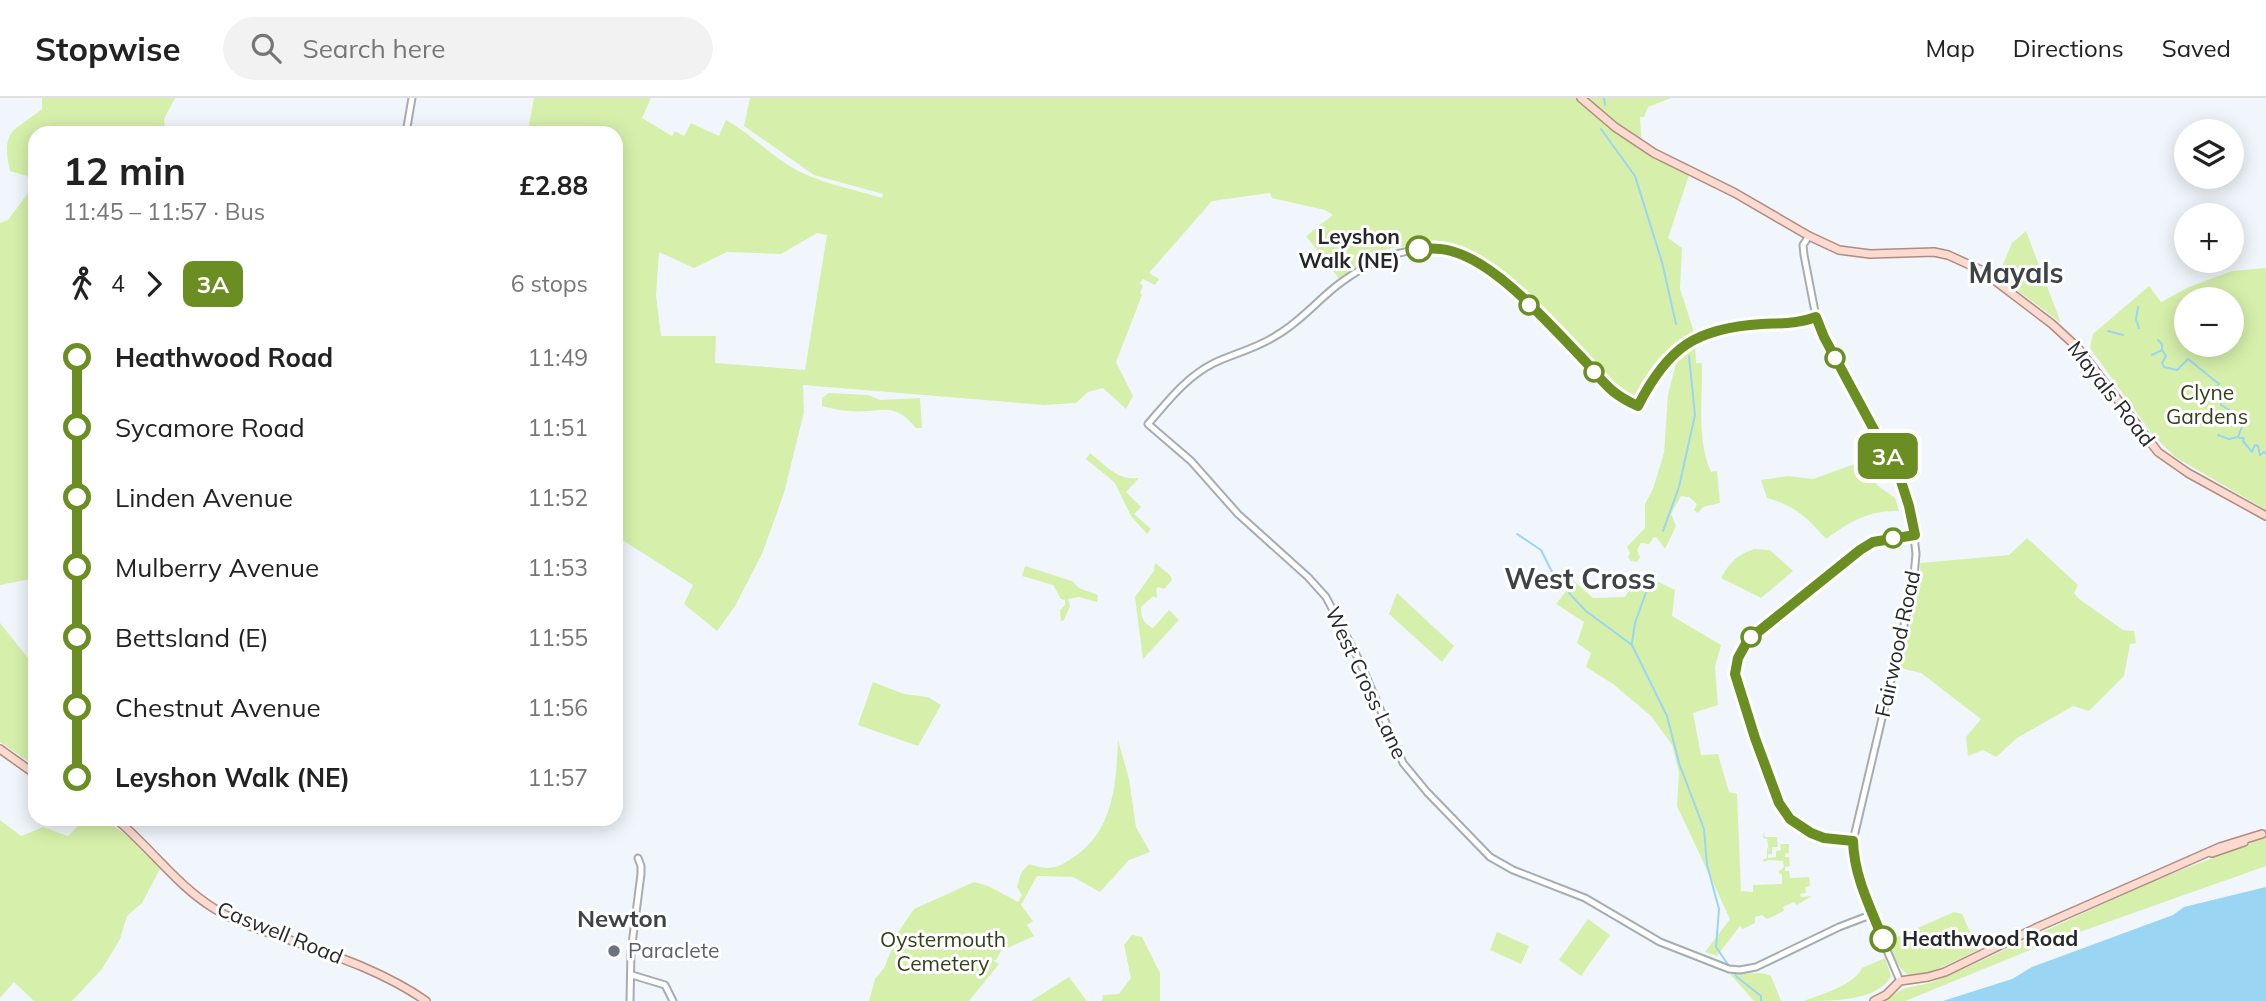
<!DOCTYPE html>
<meta charset="utf-8">
<style>
:root{--surface:#fff;--page:#f2f2f2;--text:#222;--muted:#767676;--line:#e0e0e0}
body{margin:0;font-family:Mulish,sans-serif;background:var(--page);color:var(--text);height:100vh;display:flex;flex-direction:column;font-size:26px;white-space:nowrap}
*{box-sizing:border-box;margin:0}
p{font-size:23px;color:var(--muted)}
.icon{flex:none;width:38px;height:38px;fill:none;stroke:currentColor;stroke-width:2;stroke-linecap:round;stroke-linejoin:round}
.map{position:relative;flex:1;overflow:hidden}
.panel{position:absolute;left:28px;top:28px;width:595px;height:700px;display:flex;flex-direction:column;background:var(--surface);border-radius:21px;box-shadow:0 4px 18px #0003}
.panel>*{flex:none}
.badge{padding:0 14px;border-radius:10px;font-size:24px;line-height:46px}
.buttons{position:absolute;left:2174px;top:21px;display:grid;gap:14px}
.buttons a{display:grid;place-items:center;width:70px;height:70px;border-radius:50%;background:var(--surface);box-shadow:0 4px 18px #0003;font-size:35px}
.map>.badge{position:absolute;translate:-50% -50%;box-shadow:0 0 0 4px #fff}
.legs{display:flex;align-items:center;gap:10px;height:77px;padding:0 35px;font-size:23px}
.legs p{margin-inline-start:auto}
.headline{display:flex;align-items:center;justify-content:space-between;height:119px;padding:0 35px}
h1{font-size:38px;font-weight:700;line-height:52px}
ul{padding:0 35px;list-style:none}
li{display:flex;align-items:center;gap:24px;height:70px;font-size:26px}
li i{display:grid;place-items:center;width:10px;height:100%;margin:0 9px;background:currentColor}
li i::after{content:'';width:18px;height:18px;margin:-9px;border:5px solid;border-radius:50%;background:var(--surface)}
li p{margin-inline-start:auto}
li:first-child i{background:linear-gradient(#0000 50%,currentColor 0)}
li:last-child i{background:linear-gradient(currentColor 50%,#0000 0)}
header{display:flex;align-items:center;gap:42px;box-sizing:border-box;height:98px;padding:0 35px;background:var(--surface);border-bottom:2px solid var(--line)}
header strong{font-size:33px}
nav{display:flex;gap:38px;margin-inline-start:auto;font-size:24px}
.search{width:490px;height:63px;background:var(--page);display:flex;align-items:center;gap:18px;box-sizing:border-box;padding:0 24px;border-radius:38px;color:var(--muted);font-size:26px}
.map>svg:first-child{display:block}
.green{fill:#d6f0ab;fill-rule:evenodd}
.water{fill:#9bd5f4}
.lines{fill:none;stroke-linecap:round;stroke-linejoin:round}
.stream{stroke:#9bd5f4;stroke-width:2}
.minor-casing{stroke:#a6acb1;stroke-width:9}
.major-casing{stroke:#af8b81;stroke-width:10}
.minor{stroke:#fff;stroke-width:5}
.major{stroke:#fcdad0;stroke-width:7}
.line-1-casing{stroke:#fff;stroke-width:16}
.line-1{stroke:#6b8e23;stroke-width:10}
.stop-1-dot{fill:#fff;stroke:#6b8e23;stroke-width:3.5}
.worship-dot{fill:#6b7280;stroke:#fff;stroke-width:2.5}
.labels{text-anchor:middle;stroke-width:6;stroke-linejoin:round;paint-order:stroke}
.stop-label{font-size:21px;font-weight:bold;fill:#252729;stroke:#fff;text-anchor:end}
.park-label{font-size:21px;fill:#34401b;stroke:#fff}
.street-label{font-size:21px;fill:#252729;stroke:#fff}
.worship-label{font-size:21px;fill:#5b616d;stroke:#fff;text-anchor:start}
.quarter-label{font-size:24px;font-weight:bold;fill:#3e4347;stroke:#fff}
.district-label{font-size:28px;font-weight:bold;fill:#3e4347;stroke:#fff}
</style>
<header>
<strong>Stopwise</strong>
<div class="search"><svg class="icon" aria-label="search" viewBox="0 0 24 24"><circle cx="10" cy="10" r="6"/><path d="M15 15l6 6"/></svg>Search here</div>
<nav><a>Map</a><a>Directions</a><a>Saved</a></nav>
</header>
<div class="map">
<svg width="2266" height="903" viewBox="0 0 2266 903">
<rect width="100%" height="100%" fill="#f0f6fb"/>
<path class="green" d="M42 0H175L164 21 165 35H35V480L0 487V125L8 122 34 87 27 78 10 73C0 29 16 33 42 11Z
M534 0H651L642 20 672 38 675 33 684 38 691 25 719 38 726 22C748 34 766 53 788 67 816 85 850 90 882 100L883 96 814 77 744 28 750 0H1671L1648 9 1644 19H1640L1642 50 1689 77 1668 140 1682 150 1680 191 1695 237C1677 250 1660 264 1647 283 1642 289 1640 296 1634 301L1629 300 1616 290 1522 192 1493 165 1459 149 1426 146 1391 150 1362 163 1340 182 1306 138 1333 117 1325 112 1272 100 1270 95 1212 103 1149 175 1159 181 1155 187 1143 181 1140 185 1143 188 1140 195 1142 197 1116 264 1133 298 1126 311 1103 290 1088 294 1076 305 1044 307 803 287 804 314 784 395 762 456 735 508 717 533 684 506 693 487 616 438V144L622 143 616 141V35H480V29L528 33ZM817 135 827 137 805 272 715 265 716 238H661L656 197 659 154 694 170 727 154 781 156Z
M2026 133 2061 225 1998 178 2012 145Z
M2266 170V412L2175 359 2152 336 2090 250 2093 236 2149 188 2161 204 2189 189 2232 173ZM2186 201H2231V247H2186Z
M1695 247 1696 265H1702C1703 300 1696 341 1711 374L1717 373 1720 405 1703 409 1698 415 1694 412 1697 406 1689 399 1681 398 1671 416 1676 428 1665 451 1657 440 1654 439 1649 446 1641 445 1637 452 1640 459 1637 464 1631 463 1628 459 1630 455 1627 449 1645 430V406L1653 391 1664 355 1668 297 1677 261Z
M829 295 868 297 880 302 920 300 922 330H916C892 301 882 316 850 313 841 313 831 310 822 308V300Z
M1090 355C1105 367 1118 383 1139 380L1126 394 1141 409 1134 416 1151 431 1147 436 1131 418 1115 385 1086 361Z
M1863 363 1877 387 1895 400 1899 413C1869 412 1849 424 1826 441 1807 419 1795 408 1767 400L1761 382 1788 378 1813 381Z
M2027 440 2078 487 2074 495 2079 501 2123 532 2134 533 2136 545 2130 546 2124 578 2089 613 2073 608 2017 640 1996 659 1983 652 1968 658 1966 639 1981 621 1921 575 1900 570 1921 482 1920 465 2009 457Z
M1754 451 1770 452 1793 473 1761 500 1721 480C1730 464 1737 457 1754 451Z
M1155 465 1170 477 1172 482 1164 491 1158 489 1156 491 1157 498 1156 500 1153 498 1141 509C1141 520 1143 525 1153 530L1169 512 1179 522 1143 561 1135 499 1154 473Z
M1025 468 1072 483 1079 490 1098 497 1097 504 1079 499 1068 501 1070 508 1064 522 1061 523 1060 512 1065 507V502L1061 501 1053 487 1022 478Z
M1640 475 1675 492 1672 518 1721 547 1715 569 1718 607 1693 615 1701 657 1718 656 1729 694 1737 696 1741 793 1753 794V787L1782 786V777L1778 774 1784 769 1783 763 1768 762 1765 764 1762 762 1767 760V749L1769 754 1767 741 1763 740 1764 733 1765 739H1777L1778 749H1772V756H1768V760L1776 759V753L1781 752 1780 746H1789V755L1785 756V759H1789L1790 768 1785 769V773H1789L1790 780 1809 779 1810 788 1805 789 1806 795 1800 796 1801 799 1812 798 1797 807 1794 804 1783 809 1784 813 1767 821 1762 817 1755 819V825L1743 831 1740 828 1717 858 1705 854 1730 821 1677 708 1679 674 1672 647 1651 618 1613 586 1586 569 1591 555 1577 545 1584 524 1556 506 1574 483 1593 500 1625 499Z
M1397 495 1454 548 1442 564 1389 516Z
M0 525 35 569V668L0 644Z
M873 584 904 596 928 599 941 607 918 648 858 627Z
M1118 642 1129 681 1136 729 1150 754 1129 762 1100 794 1073 779 1037 778 1021 807 1033 823 1027 827 1034 838 1001 853 996 862H993L999 866 969 903H869L875 881 884 870 899 833 914 811 974 784 988 788 1018 804 1022 797 1017 789 1021 775 1029 766C1050 773 1056 771 1074 759 1114 732 1116 686 1118 642Z
M85 721 107 723 137 745 160 771 142 805 127 818 120 841 102 871 72 903H34L14 884 0 900V722L21 738 43 729 68 738Z
M2266 739V768L2040 848 1905 903H1881L1905 890 1930 885 1974 866 2153 783Z
M1954 814 1962 816 1978 852C1964 858 1920 883 1907 876 1897 870 1892 853 1888 843Z
M1588 821 1610 837 1581 878 1559 862Z
M1497 834 1529 848 1521 866 1490 852Z
M1132 837 1142 839 1160 875V903H1102L1103 897 1119 896 1131 880 1124 847Z
M1885 860 1891 878C1878 903 1832 903 1804 903 1820 897 1856 886 1862 870Z
M1762 875 1771 878 1781 903H1754L1730 876Z
M1069 879 1087 903H1031Z"/>
<path class="water" d="M2266 789V903H1943L2012 881 2032 869 2173 817 2184 809Z"/>
<g class="lines">
<path class="stream" d="M1604 0 1605 7
M1601 31 1635 78 1662 164 1676 226
M2138 209 2136 222 2139 230
M2108 233 2123 237
M2162 252 2166 258 2162 265 2164 269 2177 272 2188 261 2219 286 2213 294 2221 301V307L2236 316 2230 325 2232 328 2237 324 2243 326 2238 339 2229 341 2218 337
M2152 257 2162 252V246L2158 242
M2239 340H2244L2243 343 2252 354 2255 347 2258 348 2260 357 2264 354 2266 355
M1663 433 1679 389 1695 317 1689 258
M1517 436 1541 452 1554 478
M1569 495 1586 513 1632 547 1667 618 1679 665 1704 731 1707 767 1719 811 1716 849 1729 868
M1632 545 1635 525 1649 486
M1732 872 1737 879 1761 898V903"/>
<g class="minor-casing">
<path id="minor" d="M406 35 412 0
M1809 138 1803 147 1804 157 1816 219 1824 239 1900 380 1912 420 1916 456 1913 489 1853 743C1855 788 1883 841 1900 883
M1816 219C1798 226 1781 225 1762 226 1698 230 1667 251 1638 308 1605 294 1605 284 1582 260 1554 232 1526 200 1495 175 1446 135 1389 150 1343 183 1320 199 1302 223 1277 237 1258 250 1235 255 1214 265 1186 279 1168 303 1148 326L1191 363 1238 416 1308 479 1326 499 1360 564 1403 665 1427 694 1490 759 1513 772 1585 800 1660 844 1729 871 1740 872 1756 869 1839 829 1873 816
M632 877 665 887 673 903
M630 903 631 854 641 776V768L638 760"/>
</g>
<g class="major-casing">
<path id="major" d="M1581 0 1615 29 1654 55 1735 95 1809 138 1839 152 1870 156 1934 154 1948 157 1981 172 2052 226 2078 250 2158 354 2188 375 2266 418
M0 651 35 676
M116 721C150 749 177 788 215 811 236 824 261 832 284 840 333 857 383 873 426 903
M2212 755 2244 744
M1874 903 1886 897 1900 883 1928 879 1945 874 2038 829 2220 749 2262 736"/>
</g>
<use href="#minor" class="minor"/>
<use href="#major" class="major"/>
</g>
<g class="lines">
<g class="line-1-casing">
<path id="line-1" d="M1419 151C1429 150 1441 150 1451 153 1497 165 1548 225 1582 260 1604 283 1607 294 1638 308 1668 249 1696 230 1762 226 1781 225 1798 226 1816 219L1824 239 1900 380 1909 408 1915 437 1873 444 1860 452 1748 542 1738 560 1735 576 1755 640 1779 705 1790 721 1811 735 1824 740 1853 743C1854 778 1870 809 1883 841"/>
</g>
<use href="#line-1" class="line-1"/>
</g>
<g class="stop-1-dot">
<circle cx="1419" cy="151" r="12"/>
<circle cx="1529" cy="207" r="9"/>
<circle cx="1835" cy="260" r="9"/>
<circle cx="1594" cy="274" r="9"/>
<circle cx="1893" cy="440" r="9"/>
<circle cx="1751" cy="539" r="9"/>
<circle cx="1883" cy="841" r="12"/>
</g>
<circle class="worship-dot" cx="614" cy="853" r="7"/>
<g class="labels">
<g class="stop-label">
<text x="1400" y="146">Leyshon<tspan x="1400" dy="24">Walk (NE)</tspan></text>
<text x="1902" y="848" text-anchor="start">Heathwood Road</text>
</g>
<g class="park-label">
<text x="2207" y="302">Clyne<tspan x="2207" dy="24">Gardens</tspan></text>
<text x="943" y="849">Oystermouth<tspan x="943" dy="24">Cemetery</tspan></text>
</g>
<g class="street-label">
<text transform="translate(2111 296) rotate(52)" y="7">Mayals Road</text>
<text transform="translate(1898 546) rotate(-78)" y="7">Fairwood Road</text>
<text transform="translate(1366 585) rotate(65)" y="7">West Cross Lane</text>
<text transform="translate(280 835) rotate(22)" y="7">Caswell Road</text>
</g>
<g class="worship-label">
<text x="628" y="860">Paraclete</text>
</g>
<g class="quarter-label">
<text x="622" y="829">Newton</text>
</g>
<g class="district-label">
<text x="2016" y="185">Mayals</text>
<text x="1580" y="491">West Cross</text>
</g>
</g>
</svg>
<div class="buttons">
<a><svg class="icon" aria-label="layers" viewBox="0 0 24 24"><path d="M12 4l9 5-9 5-9-5zM3 14l9 5 9-5"/></svg></a>
<a>+</a>
<a>−</a>
</div>
<b class="badge" style="left:1888px;top:358px;background:#6b8e23;color:#fff">3A</b>
<section class="panel">
<div class="headline"><div><h1>12 min</h1><p>11:45 – 11:57 · Bus</p></div><b>£2.88</b></div>
<div class="legs"><svg class="icon" aria-label="walk" viewBox="0 0 24 24"><circle cx="13" cy="4" r="2"/><path d="M13 8l-2 6 4 7M11 14l-3 7M7 12l3-4h3l4 4"/></svg>4<svg class="icon" aria-label="forward" viewBox="0 0 24 24"><path d="M9 5l7 7-7 7"/></svg><b class="badge" style="background:#6b8e23;color:#fff">3A</b><p>6 stops</p></div>
<ul>
<li><i style="color:#6b8e23"></i><b>Heathwood Road</b><p>11:49</p></li>
<li><i style="color:#6b8e23"></i><span>Sycamore Road</span><p>11:51</p></li>
<li><i style="color:#6b8e23"></i><span>Linden Avenue</span><p>11:52</p></li>
<li><i style="color:#6b8e23"></i><span>Mulberry Avenue</span><p>11:53</p></li>
<li><i style="color:#6b8e23"></i><span>Bettsland (E)</span><p>11:55</p></li>
<li><i style="color:#6b8e23"></i><span>Chestnut Avenue</span><p>11:56</p></li>
<li><i style="color:#6b8e23"></i><b>Leyshon Walk (NE)</b><p>11:57</p></li>
</ul>
</section>
</div>
